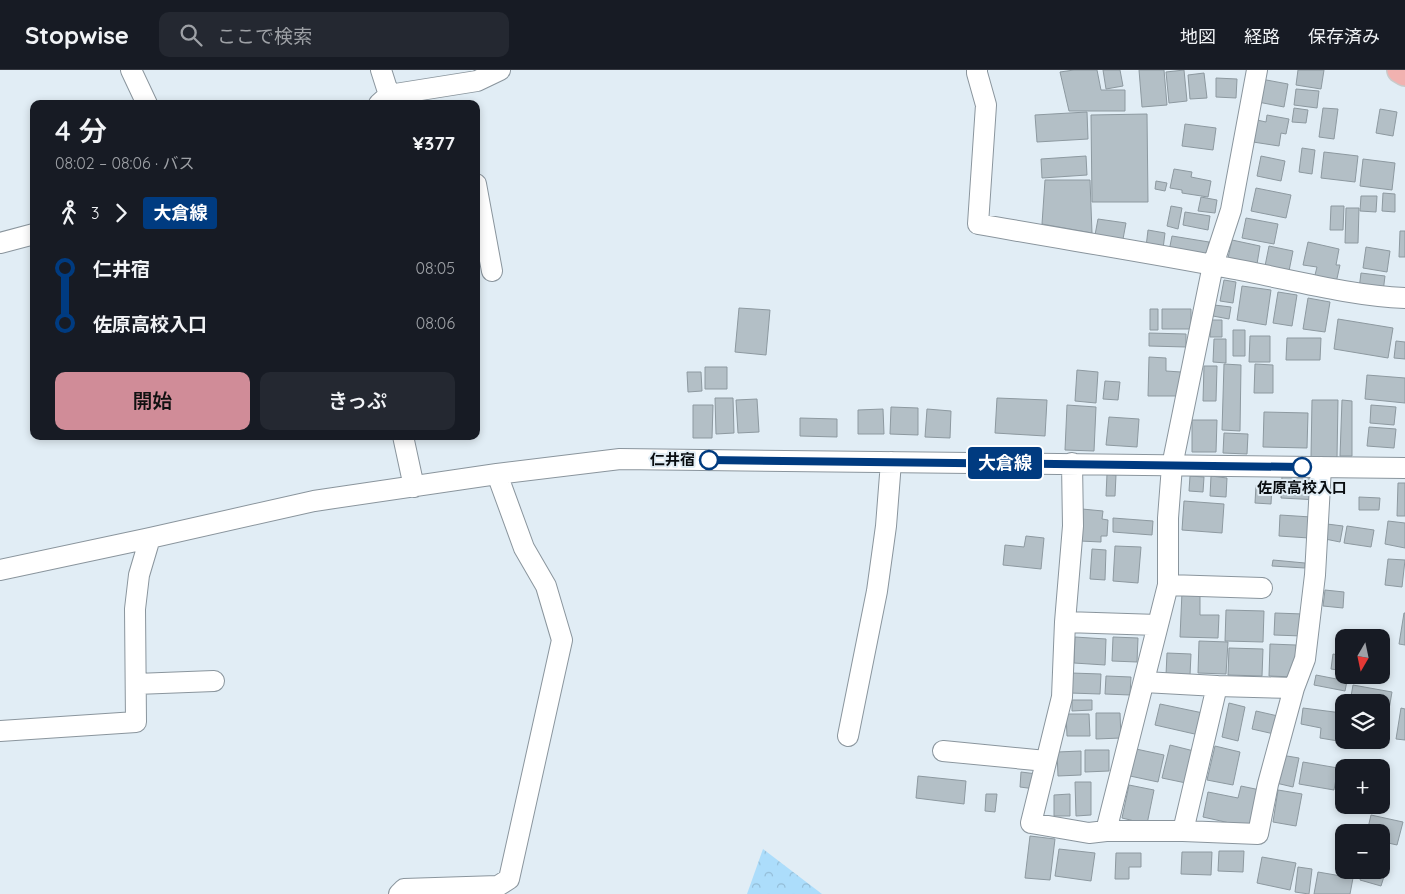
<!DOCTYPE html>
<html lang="ja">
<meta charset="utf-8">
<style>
:root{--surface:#171b24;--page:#242831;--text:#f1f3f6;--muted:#9ea1a6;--line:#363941;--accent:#d08c98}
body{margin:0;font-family:Quicksand,"Noto Sans JP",sans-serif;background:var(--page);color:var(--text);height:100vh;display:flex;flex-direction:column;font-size:19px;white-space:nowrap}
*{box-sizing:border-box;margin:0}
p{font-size:16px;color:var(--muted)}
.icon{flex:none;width:28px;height:28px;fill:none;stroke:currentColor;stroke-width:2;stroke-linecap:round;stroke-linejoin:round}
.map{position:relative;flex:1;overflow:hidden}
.panel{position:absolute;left:30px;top:30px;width:450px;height:340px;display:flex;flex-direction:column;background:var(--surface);border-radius:10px;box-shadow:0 2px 8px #0003}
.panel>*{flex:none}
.badge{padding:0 10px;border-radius:4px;font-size:18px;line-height:32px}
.needle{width:32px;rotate:189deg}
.buttons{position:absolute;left:1335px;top:559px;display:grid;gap:10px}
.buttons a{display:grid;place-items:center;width:55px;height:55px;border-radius:10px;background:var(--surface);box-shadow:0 2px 8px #0003;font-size:25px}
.map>.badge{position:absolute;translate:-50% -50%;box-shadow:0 0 0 2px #fff}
.legs{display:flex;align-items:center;gap:8px;height:55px;padding:0 25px;font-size:16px}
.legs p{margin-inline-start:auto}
.head{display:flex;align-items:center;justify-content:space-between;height:85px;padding:0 25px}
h1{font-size:28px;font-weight:600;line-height:38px}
.cta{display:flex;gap:10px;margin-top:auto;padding:10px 25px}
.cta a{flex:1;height:58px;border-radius:10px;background:var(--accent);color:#111;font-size:20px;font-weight:600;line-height:58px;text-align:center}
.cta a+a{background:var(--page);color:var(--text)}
ul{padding:0 25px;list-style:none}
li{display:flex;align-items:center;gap:18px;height:55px;font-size:19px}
li i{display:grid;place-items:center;width:8px;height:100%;margin:0 6px;background:currentColor}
li i::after{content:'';width:12px;height:12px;margin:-6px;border:4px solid;border-radius:50%;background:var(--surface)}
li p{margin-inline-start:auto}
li:first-child i{background:linear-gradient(#0000 50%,currentColor 0)}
li:last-child i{background:linear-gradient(currentColor 50%,#0000 0)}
header{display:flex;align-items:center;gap:30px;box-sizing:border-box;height:70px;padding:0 25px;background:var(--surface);border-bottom:1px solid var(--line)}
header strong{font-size:24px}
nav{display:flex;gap:28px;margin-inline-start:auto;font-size:18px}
.search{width:350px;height:45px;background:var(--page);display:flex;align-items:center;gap:12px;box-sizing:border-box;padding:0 18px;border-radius:10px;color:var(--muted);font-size:19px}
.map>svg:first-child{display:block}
.forest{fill:url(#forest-crowns)}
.building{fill:#b3bfc6;stroke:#8d99a0}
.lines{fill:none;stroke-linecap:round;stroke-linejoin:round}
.minor-casing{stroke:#8a959d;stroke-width:22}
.major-casing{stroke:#c9caca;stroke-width:28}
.minor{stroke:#fff;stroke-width:20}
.major{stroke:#f1b2b0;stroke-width:25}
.line-1-casing{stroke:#fff;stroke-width:11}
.line-1{stroke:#003b80;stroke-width:8}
.stop-1-dot{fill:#fff;stroke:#003b80;stroke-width:2.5}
.labels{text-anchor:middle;stroke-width:4;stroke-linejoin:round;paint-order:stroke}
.stop-label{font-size:15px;font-weight:bold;fill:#090d10;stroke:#e1edf5;text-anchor:end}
</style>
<header>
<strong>Stopwise</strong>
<div class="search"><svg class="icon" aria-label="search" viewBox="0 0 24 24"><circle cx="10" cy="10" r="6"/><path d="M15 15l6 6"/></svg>ここで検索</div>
<nav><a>地図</a><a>経路</a><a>保存済み</a></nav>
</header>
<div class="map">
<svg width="1405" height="824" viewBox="0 0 1405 824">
<defs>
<pattern id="forest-crowns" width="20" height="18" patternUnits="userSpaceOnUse" patternTransform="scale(1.25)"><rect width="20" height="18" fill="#acddfb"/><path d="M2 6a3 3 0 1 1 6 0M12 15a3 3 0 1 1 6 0" fill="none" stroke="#93bcd6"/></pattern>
</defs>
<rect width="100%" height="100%" fill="#e1edf5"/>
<path class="forest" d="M763 779 822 824H747Z"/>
<path class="building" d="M1074 0H1097L1101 20H1125V41H1069L1060 2Z
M1103 0H1120L1123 16 1106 19Z
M1139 0H1164L1167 35 1142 37Z
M1184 0 1187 31 1169 33 1166 2Z
M1298 0H1324L1321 19 1296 15Z
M1204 3 1207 28 1190 29 1188 5Z
M1216 8 1237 9 1236 28 1216 27Z
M1261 9 1288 14 1284 37 1258 32Z
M1296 19 1319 21 1317 38 1294 35Z
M1294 38 1308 40 1306 53 1292 52Z
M1323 38 1338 39 1334 69 1319 67Z
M1380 39 1397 42 1393 66 1376 63Z
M1087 42 1088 69 1037 72 1035 45Z
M1147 44 1148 132H1092L1091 45Z
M1267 45 1289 49 1286 64 1281 63 1279 76 1253 72 1257 50 1266 52Z
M1185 54 1216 58 1213 80 1182 76Z
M1302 78 1315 80 1312 104 1299 102Z
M1324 82 1358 86 1355 112 1321 108Z
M1086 86 1087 105 1042 108 1041 89Z
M1261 86 1285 91 1281 111 1257 106Z
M1363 89 1395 93 1392 120 1360 116Z
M1174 99 1192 102 1191 107 1211 111 1208 127 1182 123V120L1170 118Z
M1045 110H1090L1092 163 1042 154Z
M1156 111 1167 113 1165 121 1155 119Z
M1256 118 1291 125 1286 148 1251 141Z
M1383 123 1395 124V142L1382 141Z
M1361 126H1377L1376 142 1360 141Z
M1201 127 1217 130 1215 143 1198 141Z
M1171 136 1182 138 1178 159 1167 156Z
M1331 136H1344L1343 160H1330Z
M1346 138H1359L1358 173H1345Z
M1185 142 1210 146 1208 160 1183 155Z
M1246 148 1278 154 1274 174 1242 168Z
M1098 149 1126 153 1123 169 1095 165Z
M1148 160 1165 163 1163 179 1146 177Z
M1400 161H1405V187H1399Z
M1172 166 1209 172 1206 188 1169 181Z
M1232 170 1260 176 1257 194 1228 188Z
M1308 172 1339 179 1336 195H1340L1336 213 1314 209 1317 197 1303 195Z
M1269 176 1293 181 1289 201 1265 196Z
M1366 177 1390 181 1387 202 1363 198Z
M1361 203 1385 206 1383 222 1359 219Z
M1224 210 1236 212 1233 233 1220 231Z
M1242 216 1271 220 1266 255 1237 250Z
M1278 222 1297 225 1292 256 1273 253Z
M1308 228 1330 232 1325 262 1303 259Z
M1214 235 1231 237 1229 249 1213 246Z
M739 238 770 240 766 285 735 282Z
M1150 239H1158V260H1150Z
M1162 239H1191V259H1162Z
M1338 249 1393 258 1388 288 1334 279Z
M1211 250H1222V267H1210Z
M1233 260H1245V286H1233Z
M1149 263 1186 264V277L1149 276Z
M1250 266H1270V292H1249Z
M1287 268H1321L1320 290H1286Z
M1214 269H1226V293L1213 292Z
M1396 271 1405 272V289L1394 288Z
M1149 287 1166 288V301L1181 302V326H1148Z
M1224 294 1241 295 1240 361 1222 360Z
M1255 294 1273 295V323H1254Z
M1204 296H1217L1216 331H1203Z
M705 297H727V319H705Z
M1077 300 1098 302 1096 333 1075 331Z
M687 302H701L702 321 688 322Z
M1367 305 1405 308V333L1365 329Z
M1105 311 1120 312 1118 330 1103 329Z
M715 328H733L734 363 716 364Z
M997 328 1047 330 1045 366 995 363Z
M757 329 759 362 738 363 736 330Z
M1312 330H1338L1337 388 1311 387Z
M1342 330 1352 331V386H1340Z
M693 335H713L712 368H693Z
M1067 335 1096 337 1094 381 1065 380Z
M1371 335 1396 337 1394 355 1370 353Z
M891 337 918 338V365L890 364Z
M883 339 884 364H858V340Z
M927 339 951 341 950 368 925 367Z
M1264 342 1308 343 1307 378 1263 377Z
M1109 347 1139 349 1137 377 1106 375Z
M800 348 837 349V367L800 366Z
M1192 350H1217L1216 382H1192Z
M1369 357 1396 359 1394 378 1367 376Z
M1224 363 1248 364 1247 384 1223 383Z
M1107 404 1116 405 1115 426H1106Z
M1190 406 1204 407 1203 422 1189 421Z
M1211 406 1227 408 1226 427 1210 426Z
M1282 406 1320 409 1319 430 1281 428Z
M1398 413H1405V446H1397Z
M1256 415 1272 416 1271 434 1255 433Z
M1359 427 1380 428 1379 440H1359Z
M1184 431 1224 434 1222 463 1182 460Z
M1082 439 1103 441 1102 449 1108 450 1107 466H1101V472L1080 471Z
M1280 445 1311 447 1309 468 1279 466Z
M1113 448 1153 451 1152 465 1113 462Z
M1388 451 1405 453V478L1385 474Z
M1327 454 1343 456 1340 472 1325 469Z
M1347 456 1374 460 1371 477 1344 473Z
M1026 466 1044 468 1041 499 1003 495 1005 475 1024 477Z
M1115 476 1141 477 1138 513 1113 511Z
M1092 479 1106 480 1105 510 1090 509Z
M1388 489 1405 490 1402 517 1385 515Z
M1273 490 1305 493V498L1272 496Z
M1325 520 1344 522 1343 538 1323 536Z
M1182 522 1200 523V545H1219L1218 568 1180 567Z
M1226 540 1264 541 1263 572 1225 571Z
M1275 543 1303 544 1302 566 1274 565Z
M1404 543H1405V575L1399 574Z
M1075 567 1106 569 1105 595 1074 593Z
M1113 567 1138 568 1137 592 1112 591Z
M1199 571 1228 572 1226 604 1198 603Z
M1270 574 1296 575 1294 607 1269 606Z
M1229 578 1263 579 1262 606 1228 605Z
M1167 583 1191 584 1190 605H1166Z
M1333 584 1344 586V601L1331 599Z
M1071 603 1101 604 1100 624 1070 623Z
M1316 605 1347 611 1345 621 1314 615Z
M1106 606 1131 607 1130 625 1105 624Z
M1353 615 1392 622 1387 651 1381 650V632H1350Z
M1072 630H1092V640L1072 641Z
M1229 633 1245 637 1238 671 1222 667Z
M1160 634 1203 643 1199 665 1155 655Z
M1303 638 1342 643 1338 671 1320 668 1321 658 1301 654Z
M1401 638 1405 639V670L1396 669Z
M1256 641 1278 646 1274 664 1252 659Z
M1096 643H1120L1121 668 1096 669Z
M1066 644H1089L1090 666H1067Z
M1170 675 1194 681 1186 713 1162 708Z
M1215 676 1240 682 1233 715 1207 710Z
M1136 679 1164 685 1158 712 1130 706Z
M1085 680H1109V701L1085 702Z
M1081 681V705L1058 706 1057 682Z
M1281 685 1299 688 1293 717 1276 713Z
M1303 692 1338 698 1334 720 1299 714Z
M1021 702 1037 704 1035 719 1020 717Z
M918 706 966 711 964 734 916 728Z
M1075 712H1091V745L1076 746Z
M1129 715 1154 720 1147 754 1122 748Z
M1241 716 1260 720 1252 758 1203 747 1208 722 1238 728Z
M1278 720 1302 724 1296 756 1273 752Z
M986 724H997L995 742 985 741Z
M1070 724V746H1054V725Z
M1371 745 1403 752 1397 775 1384 772 1381 783V762H1367Z
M1030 766 1055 769 1050 810 1025 808Z
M1059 779 1095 783 1091 811 1055 806Z
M1219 781H1244L1243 802 1218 801Z
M1182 782H1212L1211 805 1181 804Z
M1116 783H1141V797H1129V809H1115Z
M1262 787 1296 793 1290 820 1257 813Z
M1298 797 1312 799 1309 824 1295 822Z
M1381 798 1386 800 1381 816 1360 810 1363 800H1381Z
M1318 802 1353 808 1350 824H1314Z"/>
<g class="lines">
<g class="minor-casing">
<path id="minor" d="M131 0 147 34
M381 0 389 25
M977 0V3L986 35 978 154C1062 169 1146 182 1229 198 1285 208 1349 226 1405 228
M379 34 389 25 477 11 500 0
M476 114 492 201
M0 173 34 164
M403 366 414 417
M1072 393 1073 456 1065 552 1062 627 1031 753 1089 763 1106 761H1183L1217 616 1144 612
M0 500 150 468 314 431 497 404 620 389 1405 398
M1168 515 1262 518
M1065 552 1158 555
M136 614 214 611
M1294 618 1305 589 1315 505 1321 397
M0 661 136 652 135 539 139 505 150 468
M848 666 877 521 886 456 891 392
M943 681 1046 691
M1106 761 1168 515V448L1172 396 1213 195 1231 140 1257 0
M1183 761 1258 764 1268 714 1294 618 1217 616
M399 824 404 819 498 816 509 809 562 570 546 516 524 478 497 404"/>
</g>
<g class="major-casing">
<path id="major" d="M1400 0 1405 3"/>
</g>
<use href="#minor" class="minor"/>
<use href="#major" class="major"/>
</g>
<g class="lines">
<g class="line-1-casing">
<path id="line-1" d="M709 390 1302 397"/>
</g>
<use href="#line-1" class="line-1"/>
</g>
<g class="stop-1-dot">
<circle cx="709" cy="390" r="9"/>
<circle cx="1302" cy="397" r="9"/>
</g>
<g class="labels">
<g class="stop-label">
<text x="695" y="395">仁井宿</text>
<text x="1302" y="423" text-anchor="middle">佐原高校入口</text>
</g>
</g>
</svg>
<div class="buttons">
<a><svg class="needle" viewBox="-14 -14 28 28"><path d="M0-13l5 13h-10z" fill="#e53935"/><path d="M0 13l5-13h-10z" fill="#9ea1a6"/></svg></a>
<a><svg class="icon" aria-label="layers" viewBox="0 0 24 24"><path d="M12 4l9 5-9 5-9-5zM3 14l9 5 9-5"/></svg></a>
<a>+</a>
<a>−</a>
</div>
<b class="badge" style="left:1005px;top:393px;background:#003b80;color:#fff">大倉線</b>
<section class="panel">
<div class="head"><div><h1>4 分</h1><p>08:02 – 08:06 · バス</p></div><b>¥377</b></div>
<div class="legs"><svg class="icon" aria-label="walk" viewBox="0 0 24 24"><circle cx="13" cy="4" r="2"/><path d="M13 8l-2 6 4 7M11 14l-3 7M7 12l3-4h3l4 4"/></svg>3<svg class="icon" aria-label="forward" viewBox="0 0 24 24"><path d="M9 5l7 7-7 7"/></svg><b class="badge" style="background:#003b80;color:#fff">大倉線</b></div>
<ul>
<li><i style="color:#003b80"></i><b>仁井宿</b><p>08:05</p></li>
<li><i style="color:#003b80"></i><b>佐原高校入口</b><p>08:06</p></li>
</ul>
<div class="cta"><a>開始</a><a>きっぷ</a></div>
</section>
</div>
